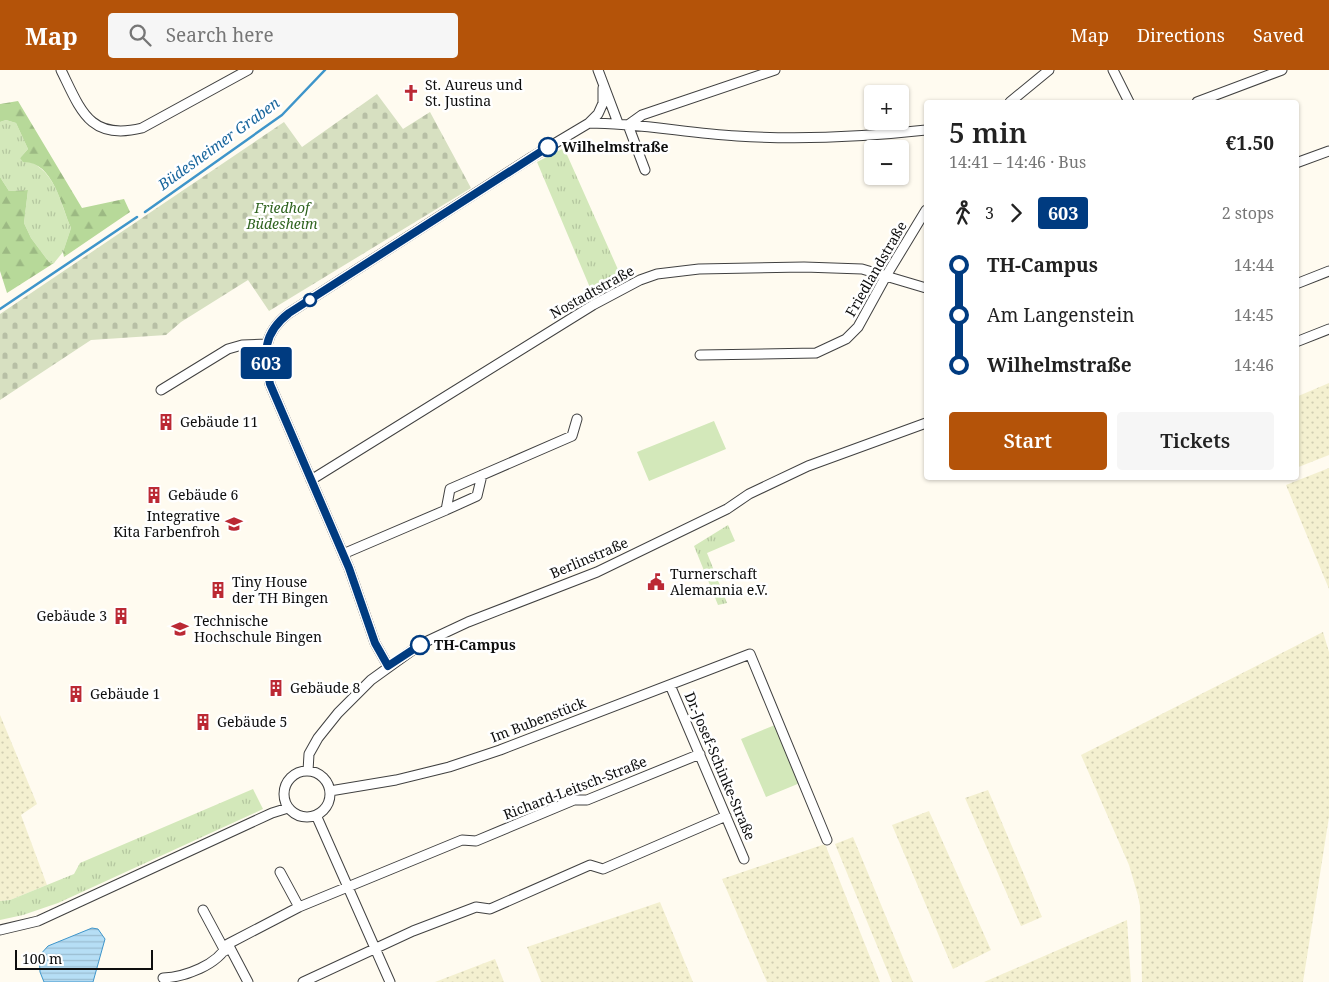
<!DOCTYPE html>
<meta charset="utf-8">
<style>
:root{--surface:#fff;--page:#f6f6f6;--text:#222;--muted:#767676;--accent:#b45309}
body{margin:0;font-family:"Noto Serif",serif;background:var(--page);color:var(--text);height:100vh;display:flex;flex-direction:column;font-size:19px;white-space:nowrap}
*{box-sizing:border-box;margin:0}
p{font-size:16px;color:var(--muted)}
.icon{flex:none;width:28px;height:28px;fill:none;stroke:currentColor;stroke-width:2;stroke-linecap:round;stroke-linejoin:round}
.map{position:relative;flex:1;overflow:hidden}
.side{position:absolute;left:924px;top:30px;width:375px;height:380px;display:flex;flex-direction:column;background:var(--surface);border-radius:5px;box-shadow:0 1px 4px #0004}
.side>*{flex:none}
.badge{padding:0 10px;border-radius:4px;font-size:18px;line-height:32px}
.fabs{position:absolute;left:864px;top:15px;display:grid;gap:10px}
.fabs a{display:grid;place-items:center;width:45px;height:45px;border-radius:5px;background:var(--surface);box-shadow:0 1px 4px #0004;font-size:25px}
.scale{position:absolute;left:15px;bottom:12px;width:138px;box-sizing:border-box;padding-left:5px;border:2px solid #0e0e0e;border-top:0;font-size:14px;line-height:18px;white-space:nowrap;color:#0e0e0e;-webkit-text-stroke:4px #fff;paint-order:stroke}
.map>.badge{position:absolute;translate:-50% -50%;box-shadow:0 0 0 2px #fff}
.legs{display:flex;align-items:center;gap:8px;height:55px;padding:0 25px;font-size:16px}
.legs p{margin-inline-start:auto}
.summary{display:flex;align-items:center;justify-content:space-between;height:85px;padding:0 25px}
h1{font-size:28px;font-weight:600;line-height:38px}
.button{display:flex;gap:10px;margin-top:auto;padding:10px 25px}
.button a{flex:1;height:58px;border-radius:5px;background:var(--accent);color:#fff;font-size:20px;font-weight:600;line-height:58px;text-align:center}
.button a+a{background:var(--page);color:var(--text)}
ul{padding:0 25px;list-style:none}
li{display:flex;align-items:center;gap:18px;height:50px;font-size:19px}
li i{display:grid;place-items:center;width:8px;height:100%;margin:0 6px;background:currentColor}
li i::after{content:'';width:12px;height:12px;margin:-6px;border:4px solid;border-radius:50%;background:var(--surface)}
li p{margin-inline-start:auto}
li:first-child i{background:linear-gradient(#0000 50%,currentColor 0)}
li:last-child i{background:linear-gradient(currentColor 50%,#0000 0)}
header{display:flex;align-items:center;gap:30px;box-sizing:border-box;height:70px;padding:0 25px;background:var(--accent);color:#fff}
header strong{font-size:24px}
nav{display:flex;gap:28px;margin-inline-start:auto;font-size:18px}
.search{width:350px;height:45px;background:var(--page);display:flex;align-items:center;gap:12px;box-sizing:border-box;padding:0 18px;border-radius:5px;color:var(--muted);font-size:19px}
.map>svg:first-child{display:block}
.farmland{fill:url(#farmland-dots)}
.grass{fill:url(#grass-tufts)}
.forest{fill:url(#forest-firs)}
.cemetery{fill:url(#cemetery-stones)}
.park{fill:#d3e8ba}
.water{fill:url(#water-rules);stroke:#3e95ca}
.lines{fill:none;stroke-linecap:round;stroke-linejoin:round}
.stream{stroke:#3e95ca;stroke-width:2.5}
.street-casing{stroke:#414141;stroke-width:11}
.street{stroke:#fff;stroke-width:9}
.line-1-casing{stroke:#fff;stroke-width:11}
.line-1{stroke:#003b80;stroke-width:8}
.stop-1-dot{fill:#fff;stroke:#003b80;stroke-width:2.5}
.labels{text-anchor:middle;stroke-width:5;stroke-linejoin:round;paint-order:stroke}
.poi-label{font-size:14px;fill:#0e0e0e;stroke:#fff;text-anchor:start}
.stop-label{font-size:14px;font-weight:bold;fill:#0e0e0e;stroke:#fff;text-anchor:start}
.park-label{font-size:14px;font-style:italic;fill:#306420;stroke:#fff}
.street-label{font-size:14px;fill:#0e0e0e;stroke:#fff}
.water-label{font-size:15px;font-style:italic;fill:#1a679d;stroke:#fff}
</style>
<header>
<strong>Map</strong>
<div class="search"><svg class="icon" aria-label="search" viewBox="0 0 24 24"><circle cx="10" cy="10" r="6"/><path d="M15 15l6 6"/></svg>Search here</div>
<nav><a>Map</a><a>Directions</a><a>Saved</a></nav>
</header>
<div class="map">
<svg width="1329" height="912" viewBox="0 0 1329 912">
<defs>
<pattern id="farmland-dots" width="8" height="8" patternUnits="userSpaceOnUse" patternTransform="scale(1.25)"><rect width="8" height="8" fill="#f4f0d0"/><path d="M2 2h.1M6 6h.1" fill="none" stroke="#d0cdb1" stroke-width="1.8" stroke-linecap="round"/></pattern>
<pattern id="grass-tufts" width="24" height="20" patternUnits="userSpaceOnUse" patternTransform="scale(1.25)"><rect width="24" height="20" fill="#d3e8ba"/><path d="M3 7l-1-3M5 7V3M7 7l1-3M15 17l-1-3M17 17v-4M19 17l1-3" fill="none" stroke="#b4c69f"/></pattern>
<pattern id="forest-firs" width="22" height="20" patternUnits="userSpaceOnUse" patternTransform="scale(1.25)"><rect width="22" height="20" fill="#b7d999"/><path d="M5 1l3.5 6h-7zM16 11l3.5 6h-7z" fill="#9cb983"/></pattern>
<pattern id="cemetery-stones" width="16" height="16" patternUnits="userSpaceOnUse" patternTransform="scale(1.25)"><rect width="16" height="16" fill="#d7e0c1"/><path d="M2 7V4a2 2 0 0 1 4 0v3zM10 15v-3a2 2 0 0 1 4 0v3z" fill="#b7bfa5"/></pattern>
<pattern id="water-rules" width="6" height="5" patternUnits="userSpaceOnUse" patternTransform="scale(1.25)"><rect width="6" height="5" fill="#b6def5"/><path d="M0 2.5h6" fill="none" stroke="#9bbdd1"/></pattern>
</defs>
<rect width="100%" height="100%" fill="#fffbf0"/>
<path class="farmland" d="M1329 313V385L1296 398V327Z
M1329 398V519L1286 415Z
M1323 562 1329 582V747L1303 912H1142L1140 836 1138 826 1129 795 1081 685Z
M0 645 37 734 21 745 47 815 10 830 0 831Z
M988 720 1042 847 1021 856 965 728Z
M929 741 991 880 953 899 892 755Z
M853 767 913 912H892L835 774Z
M825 774 880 912H767L722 809Z
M660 832 693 912H541L527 877Z
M1127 850 1131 912H984Z
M495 889 504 912H435Z"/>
<path class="grass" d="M6 50 16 53 28 79 20 88C56 98 58 128 71 158L63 182 54 193 49 192 31 168 24 153 28 120 9 121 0 107V52Z
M564 78 620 204 591 220 537 92Z
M728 455 735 471 707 483 727 533 718 535 694 476Z
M253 719 263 739 58 833 23 845 0 850V831L10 830 74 804 80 793Z"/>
<path class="forest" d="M18 31 82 138 124 129 130 142 64 187 63 182 71 158C61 135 53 91 23 92L20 88 28 79 16 53 6 50 0 52V34Z
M0 107 9 121 28 120 24 153 31 168 49 192 54 193 7 223 0 201Z"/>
<path class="cemetery" d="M377 24 403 59 430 42 471 118 269 241 248 210 181 252 166 265 91 270 0 330V244L284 52 302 77Z"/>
<path class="park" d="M714 351 726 379 649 411 637 382Z
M775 655 800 713 766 727 741 669Z"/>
<path class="water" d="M92 858 98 859 105 869 93 912H44L40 902 39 886 48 876Z"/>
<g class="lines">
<path class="stream" d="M145 142 282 45 325 0
M0 239 137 147"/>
<g class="street-casing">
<path id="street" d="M61 0C81 41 90 71 142 58L248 0
M598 0 618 53
M1113 0 1129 32
M1010 32 1049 0
M1197 32 1282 0
M589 53C638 53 687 63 737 66 800 70 863 67 926 60
M1296 93 1329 81
M645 100 628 55 642 45 775 0
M1296 214 1329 201
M1296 272 1329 259
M700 285 816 283 846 269 858 257 886 206 926 140
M161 320 228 279 242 275 267 274
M311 410 593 235 640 210 657 204 699 199 804 197 862 199 926 218
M446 440 477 426 482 405
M343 484 446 440 450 419 572 366 577 349
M388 596 375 573 349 498 270 314C264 283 262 264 289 243L532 87 589 53 598 44 603 33V18
M670 615 744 789
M284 724a23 23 0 1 1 46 0a23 23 0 1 1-46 0Z
M308 701 309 684 318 668 338 643 371 610 421 574 468 552 597 502 727 439 749 424 808 396 926 353
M330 721 396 710 449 697 500 680 750 584 827 770
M316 745 390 912
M280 802 299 837
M203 840 225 881
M0 860 38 851 272 743 288 738
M228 874 248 912
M163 908C185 907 218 895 228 874L299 837 462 770 476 771 574 730H587L700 684
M303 912 413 861 476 837 490 839 590 795 603 799 726 746"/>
</g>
<use href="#street" class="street"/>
</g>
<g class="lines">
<g class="line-1-casing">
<path id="line-1" d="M420 575 388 596 375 573 349 498 270 314C264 283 262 264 289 243L548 77"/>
</g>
<use href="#line-1" class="line-1"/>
</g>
<defs>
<g id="church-bare" transform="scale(1.35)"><path d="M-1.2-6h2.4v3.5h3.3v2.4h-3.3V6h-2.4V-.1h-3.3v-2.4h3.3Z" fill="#bb2934" stroke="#fff" stroke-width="2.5" paint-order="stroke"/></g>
<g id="building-bare" transform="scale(1.35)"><path d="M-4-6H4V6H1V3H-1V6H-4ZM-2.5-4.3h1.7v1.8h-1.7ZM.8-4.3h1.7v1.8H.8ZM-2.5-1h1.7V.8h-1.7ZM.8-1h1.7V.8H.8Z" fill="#bb2934" stroke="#fff" stroke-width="2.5" paint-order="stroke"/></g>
<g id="school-bare" transform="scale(1.35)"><path d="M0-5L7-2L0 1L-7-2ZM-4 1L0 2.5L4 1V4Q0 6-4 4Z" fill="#bb2934" stroke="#fff" stroke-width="2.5" paint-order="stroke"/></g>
<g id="civic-bare" transform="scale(1.35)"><path d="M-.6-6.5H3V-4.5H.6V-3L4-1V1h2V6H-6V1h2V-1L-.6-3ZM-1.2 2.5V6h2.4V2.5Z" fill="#bb2934" stroke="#fff" stroke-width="2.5" paint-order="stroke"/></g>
<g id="university-bare" transform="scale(1.35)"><path d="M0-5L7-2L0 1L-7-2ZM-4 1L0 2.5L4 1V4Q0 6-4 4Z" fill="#bb2934" stroke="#fff" stroke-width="2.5" paint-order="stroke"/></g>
</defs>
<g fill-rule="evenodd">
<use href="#church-bare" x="411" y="23"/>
<use href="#building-bare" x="166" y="352"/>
<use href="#building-bare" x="154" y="425"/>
<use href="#school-bare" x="234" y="454"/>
<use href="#civic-bare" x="656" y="512"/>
<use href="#building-bare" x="218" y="520"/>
<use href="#building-bare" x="121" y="546"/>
<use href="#university-bare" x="180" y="559"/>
<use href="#building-bare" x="276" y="618"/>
<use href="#building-bare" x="76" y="624"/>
<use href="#building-bare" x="203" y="652"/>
</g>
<g class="stop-1-dot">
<circle cx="548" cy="77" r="9"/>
<circle cx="310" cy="230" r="6"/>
<circle cx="420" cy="575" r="9"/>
</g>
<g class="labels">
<g class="poi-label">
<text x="425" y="20">St. Aureus und<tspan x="425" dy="16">St. Justina</tspan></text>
<text x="180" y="357">Gebäude 11</text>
<text x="168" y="430">Gebäude 6</text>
<text x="220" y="451" text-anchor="end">Integrative<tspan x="220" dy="16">Kita Farbenfroh</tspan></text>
<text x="670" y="509">Turnerschaft<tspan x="670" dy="16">Alemannia e.V.</tspan></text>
<text x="232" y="517">Tiny House<tspan x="232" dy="16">der TH Bingen</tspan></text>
<text x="107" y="551" text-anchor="end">Gebäude 3</text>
<text x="194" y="556">Technische<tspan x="194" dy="16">Hochschule Bingen</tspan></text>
<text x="290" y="623">Gebäude 8</text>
<text x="90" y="629">Gebäude 1</text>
<text x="217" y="657">Gebäude 5</text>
</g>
<g class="stop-label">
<text x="562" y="82">Wilhelmstraße</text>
<text x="434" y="580">TH-Campus</text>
</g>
<g class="park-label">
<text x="282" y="143">Friedhof<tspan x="282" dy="16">Büdesheim</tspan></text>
</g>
<g class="street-label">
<text transform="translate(876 199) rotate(-60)" y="5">Friedlandstraße</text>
<text transform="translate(592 222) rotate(-29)" y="5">Nostadtstraße</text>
<text transform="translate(589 488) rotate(-23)" y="5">Berlinstraße</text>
<text transform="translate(538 650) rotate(-21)" y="5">Im Bubenstück</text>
<text transform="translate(720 696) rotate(67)" y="5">Dr.-Josef-Schinke-Straße</text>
<text transform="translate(575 718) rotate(-21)" y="5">Richard-Leitsch-Straße</text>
</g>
<g class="water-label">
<text transform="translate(219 74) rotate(-36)" y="5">Büdesheimer Graben</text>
</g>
</g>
</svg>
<div class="fabs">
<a>+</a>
<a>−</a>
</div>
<div class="scale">100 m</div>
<b class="badge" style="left:266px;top:293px;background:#003b80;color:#fff">603</b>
<section class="side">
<div class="summary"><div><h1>5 min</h1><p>14:41 – 14:46 · Bus</p></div><b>€1.50</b></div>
<div class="legs"><svg class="icon" aria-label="walk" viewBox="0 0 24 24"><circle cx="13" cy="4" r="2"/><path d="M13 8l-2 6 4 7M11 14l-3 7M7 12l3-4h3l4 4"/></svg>3<svg class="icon" aria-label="forward" viewBox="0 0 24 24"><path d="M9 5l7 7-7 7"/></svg><b class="badge" style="background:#003b80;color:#fff">603</b><p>2 stops</p></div>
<ul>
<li><i style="color:#003b80"></i><b>TH-Campus</b><p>14:44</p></li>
<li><i style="color:#003b80"></i><span>Am Langenstein</span><p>14:45</p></li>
<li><i style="color:#003b80"></i><b>Wilhelmstraße</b><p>14:46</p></li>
</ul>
<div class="button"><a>Start</a><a>Tickets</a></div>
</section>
</div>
